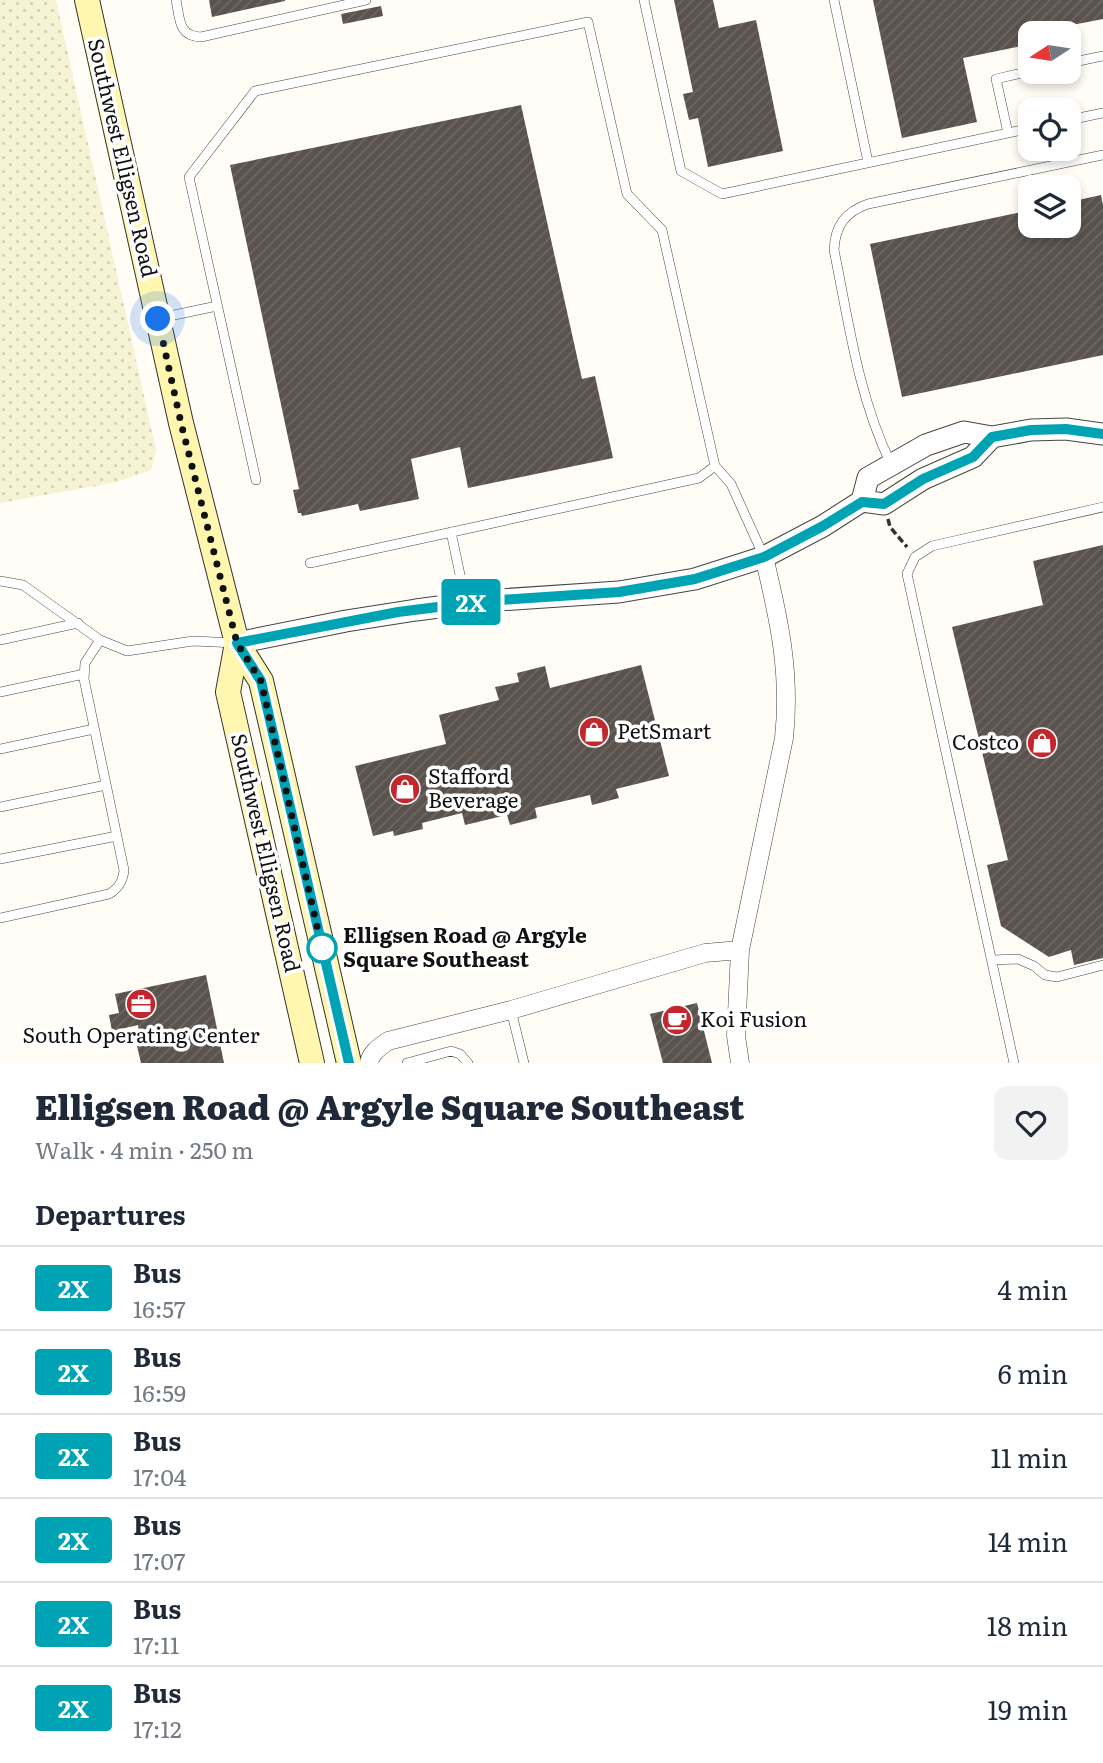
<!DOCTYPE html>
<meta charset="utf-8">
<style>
:root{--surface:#fff;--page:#f2f2f3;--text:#1f2937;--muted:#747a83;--line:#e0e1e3}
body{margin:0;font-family:Literata,serif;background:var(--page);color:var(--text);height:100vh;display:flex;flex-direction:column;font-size:26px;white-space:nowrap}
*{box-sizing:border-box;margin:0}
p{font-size:23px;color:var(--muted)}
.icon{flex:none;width:38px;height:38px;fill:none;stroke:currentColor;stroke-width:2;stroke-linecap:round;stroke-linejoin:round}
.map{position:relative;height:1063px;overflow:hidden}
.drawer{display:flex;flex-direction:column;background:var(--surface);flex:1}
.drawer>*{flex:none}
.badge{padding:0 14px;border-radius:5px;font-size:24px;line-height:46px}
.needle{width:46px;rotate:258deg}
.tools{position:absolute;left:1018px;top:21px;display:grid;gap:14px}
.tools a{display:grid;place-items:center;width:63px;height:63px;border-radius:14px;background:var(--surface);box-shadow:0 4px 10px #0003;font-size:35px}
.you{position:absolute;width:35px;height:35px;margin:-18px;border:5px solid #fff;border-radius:50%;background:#1a73e8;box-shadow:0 0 0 10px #1a73e833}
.map>.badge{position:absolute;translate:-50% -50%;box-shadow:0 0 0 4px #fff}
h2{padding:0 35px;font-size:26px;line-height:63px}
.round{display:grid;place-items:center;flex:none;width:74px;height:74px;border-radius:14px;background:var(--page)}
.headline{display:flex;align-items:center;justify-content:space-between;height:119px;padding:0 35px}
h1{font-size:33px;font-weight:800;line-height:52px}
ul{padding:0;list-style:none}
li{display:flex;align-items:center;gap:21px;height:84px;padding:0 35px;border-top:2px solid var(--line)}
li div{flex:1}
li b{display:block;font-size:26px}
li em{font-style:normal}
li .badge{min-width:77px;font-weight:700;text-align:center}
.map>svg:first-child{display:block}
.farmland{fill:url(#farmland-dots)}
.building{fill:url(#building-hatch)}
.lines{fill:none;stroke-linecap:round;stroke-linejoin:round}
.service-casing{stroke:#444;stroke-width:10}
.minor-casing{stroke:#444;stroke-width:19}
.tertiary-casing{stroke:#444;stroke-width:23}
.secondary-casing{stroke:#333;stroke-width:26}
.path{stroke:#333;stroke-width:3.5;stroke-dasharray:7 3.5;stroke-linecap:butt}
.service{stroke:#fff;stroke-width:9}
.minor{stroke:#fff;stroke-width:18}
.tertiary{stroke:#fff;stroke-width:21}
.secondary{stroke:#fff6b0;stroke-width:24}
.line-casing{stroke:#fff;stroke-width:16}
.line{stroke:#00a3b4;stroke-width:10}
.walk{stroke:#111;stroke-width:7;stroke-dasharray:0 12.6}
.stop-dot{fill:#fff;stroke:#00a3b4;stroke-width:3.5}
.labels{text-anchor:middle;stroke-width:7;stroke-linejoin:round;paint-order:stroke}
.street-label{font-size:21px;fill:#111;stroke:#fff}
.poi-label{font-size:21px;fill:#111;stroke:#fff;text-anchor:start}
.stop-label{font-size:21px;font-weight:bold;fill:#111;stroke:#fff;text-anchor:start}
</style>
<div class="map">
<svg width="1103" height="1063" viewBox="0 0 1103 1063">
<defs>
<pattern id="farmland-dots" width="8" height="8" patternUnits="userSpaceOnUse" patternTransform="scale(1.75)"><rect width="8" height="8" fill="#f6f3d4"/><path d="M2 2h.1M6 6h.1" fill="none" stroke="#d2cfb5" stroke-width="1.8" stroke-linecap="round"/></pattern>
<pattern id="building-hatch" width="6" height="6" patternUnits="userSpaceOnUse" patternTransform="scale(1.75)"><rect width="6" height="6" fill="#5a524d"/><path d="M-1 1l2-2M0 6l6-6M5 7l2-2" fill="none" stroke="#6d6662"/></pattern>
</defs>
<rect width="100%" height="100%" fill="#fffdf5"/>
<path class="farmland" d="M0 0H56L156 450 151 470 117 482 0 503Z"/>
<path class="building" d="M209 0H285V1L212 17Z
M674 0H713L719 28 756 20 783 151 708 167 698 118 689 120 683 94 693 92Z
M873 0H1103V19L1031 33V44L963 58 977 122 902 138Z
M381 6 383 16 343 24 341 14Z
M521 105 582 379 595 376 613 458 468 488 460 447 411 459 419 499 360 511 358 504 302 516 301 513H298L293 490 299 489 230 165Z
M1101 195 1103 205V355L902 397 870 244 1031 210V226H1069V202Z
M1103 545V958L1074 965 1071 950 1049 957 1001 926 987 865 1008 860 952 627 1043 605 1033 561Z
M641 665 669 776 616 789 619 798 592 805 590 795 535 808 537 818 510 825 507 815 465 825 462 813 422 823 423 829 394 836 393 831 373 836 355 766 446 744 439 715 499 700 495 687 519 682 517 673 545 666 550 688Z
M206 975 224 1063H141L134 1033 139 1032 138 1025 112 1031 109 1015 119 1013 115 994Z
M697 1003 712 1063H663L650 1014Z"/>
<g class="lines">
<g class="service-casing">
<path id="service" d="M176 0C180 19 178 36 201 37L366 0
M644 0 681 171 722 194 1031 128
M834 0 868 162
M1069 63 1103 56
M1069 120 1103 113
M1008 133 996 79 1031 71
M160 318 217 306
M891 464C858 396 849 323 834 250 835 226 845 212 868 204L1103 155
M256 480 189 177 255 91 588 22 627 194 662 230 715 466 731 484 764 557
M451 532 466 603
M310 563 699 478 715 466
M0 581 23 585 100 640 127 651 193 641 236 643
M0 640 78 623
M0 692 84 674
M0 749 94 729
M0 807 106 785
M0 859 117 836
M0 918 109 894C119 888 123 881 124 870L84 679 85 663 100 640
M992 960 1018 959 1034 966 1045 975 1057 977 1103 965
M511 1010 524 1063
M407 1063 451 1051 460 1054 468 1063
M1014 1063 907 574 915 557 932 546 1103 507"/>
</g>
<g class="minor-casing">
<path id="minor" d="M369 1063C371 1052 380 1047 388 1041L511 1010 705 953 740 950
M740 1063 736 1036 740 950 784 738C791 673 779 619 764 557"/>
</g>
<g class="tertiary-casing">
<path id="tertiary" d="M862 501 868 478 926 445 964 432 992 437 1031 430 1066 429 1103 434
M237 643 346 621 416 610 484 601 619 592 695 579 764 557 823 526 862 501 884 504 923 479 973 457 992 437"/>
</g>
<g class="secondary-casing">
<path id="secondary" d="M87 0 181 423 237 643 261 681 349 1063
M237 643 228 692 312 1063"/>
</g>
<path class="path" d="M888 519 890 527 907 547"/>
<use href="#service" class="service"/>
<use href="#minor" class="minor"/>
<use href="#tertiary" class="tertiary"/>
<use href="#secondary" class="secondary"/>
</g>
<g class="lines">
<g class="line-casing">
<path id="line" d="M349 1063 261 681 237 643 398 612 485 601 619 592 695 579 764 557 823 526 862 502 884 504 923 479 973 457 992 437 1031 430 1066 429 1103 434"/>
</g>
<use href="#line" class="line"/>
<path class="walk" d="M158 319 181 423 237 643 261 681 322 948"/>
</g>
<defs>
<g id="shop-disc" transform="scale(1.575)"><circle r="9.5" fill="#c4262e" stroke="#fff"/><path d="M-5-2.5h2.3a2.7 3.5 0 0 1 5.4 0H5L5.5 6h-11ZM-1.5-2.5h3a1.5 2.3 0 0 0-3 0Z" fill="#fff"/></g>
<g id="office-disc" transform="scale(1.575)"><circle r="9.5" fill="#c4262e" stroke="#fff"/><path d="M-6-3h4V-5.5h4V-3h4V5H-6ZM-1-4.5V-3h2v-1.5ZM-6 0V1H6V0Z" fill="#fff"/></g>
<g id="cafe-disc" transform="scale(1.575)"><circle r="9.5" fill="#c4262e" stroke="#fff"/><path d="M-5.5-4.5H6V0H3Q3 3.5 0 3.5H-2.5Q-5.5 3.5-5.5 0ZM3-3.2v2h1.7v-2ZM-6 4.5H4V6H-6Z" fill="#fff"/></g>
</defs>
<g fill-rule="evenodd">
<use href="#shop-disc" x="594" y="732"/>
<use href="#shop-disc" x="1042" y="743"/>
<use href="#shop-disc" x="405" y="789"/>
<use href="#office-disc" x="141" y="1004"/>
<use href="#cafe-disc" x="677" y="1020"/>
</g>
<circle class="stop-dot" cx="322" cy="948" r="14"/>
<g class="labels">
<g class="street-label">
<text transform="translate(122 158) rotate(77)" y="7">Southwest Elligsen Road</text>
<text transform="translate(265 853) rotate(77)" y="7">Southwest Elligsen Road</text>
</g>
<g class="poi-label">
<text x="617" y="739">PetSmart</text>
<text x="1019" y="750" text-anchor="end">Costco</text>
<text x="428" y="784">Stafford<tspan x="428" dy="24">Beverage</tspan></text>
<text x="700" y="1027">Koi Fusion</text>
<text x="141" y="1043" text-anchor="middle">South Operating Center</text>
</g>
<g class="stop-label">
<text x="343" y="943">Elligsen Road @ Argyle<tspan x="343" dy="24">Square Southeast</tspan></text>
</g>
</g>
</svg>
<div class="tools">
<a><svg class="needle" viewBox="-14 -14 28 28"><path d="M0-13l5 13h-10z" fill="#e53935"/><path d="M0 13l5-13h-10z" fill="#747a83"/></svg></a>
<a><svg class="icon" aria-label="locate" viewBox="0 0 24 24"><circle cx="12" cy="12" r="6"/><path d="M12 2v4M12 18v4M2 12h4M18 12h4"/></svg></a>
<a><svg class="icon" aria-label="layers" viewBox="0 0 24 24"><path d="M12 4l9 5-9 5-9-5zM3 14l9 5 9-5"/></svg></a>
</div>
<div class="you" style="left:158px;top:319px"></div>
<b class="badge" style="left:471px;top:602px;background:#00a3b4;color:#fff">2X</b>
</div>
<section class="drawer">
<div class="headline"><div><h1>Elligsen Road @ Argyle Square Southeast</h1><p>Walk · 4 min · 250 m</p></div><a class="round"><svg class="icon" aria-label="heart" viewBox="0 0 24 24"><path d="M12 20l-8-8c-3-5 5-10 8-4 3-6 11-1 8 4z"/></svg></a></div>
<h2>Departures</h2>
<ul>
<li><span class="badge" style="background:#00a3b4;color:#fff">2X</span><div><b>Bus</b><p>16:57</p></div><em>4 min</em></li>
<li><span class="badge" style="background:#00a3b4;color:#fff">2X</span><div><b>Bus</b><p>16:59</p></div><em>6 min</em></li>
<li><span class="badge" style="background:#00a3b4;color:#fff">2X</span><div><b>Bus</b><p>17:04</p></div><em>11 min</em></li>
<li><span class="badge" style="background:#00a3b4;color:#fff">2X</span><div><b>Bus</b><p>17:07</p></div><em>14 min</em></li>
<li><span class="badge" style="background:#00a3b4;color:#fff">2X</span><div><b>Bus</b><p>17:11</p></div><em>18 min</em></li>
<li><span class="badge" style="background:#00a3b4;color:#fff">2X</span><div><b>Bus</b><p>17:12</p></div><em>19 min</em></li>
</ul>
</section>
